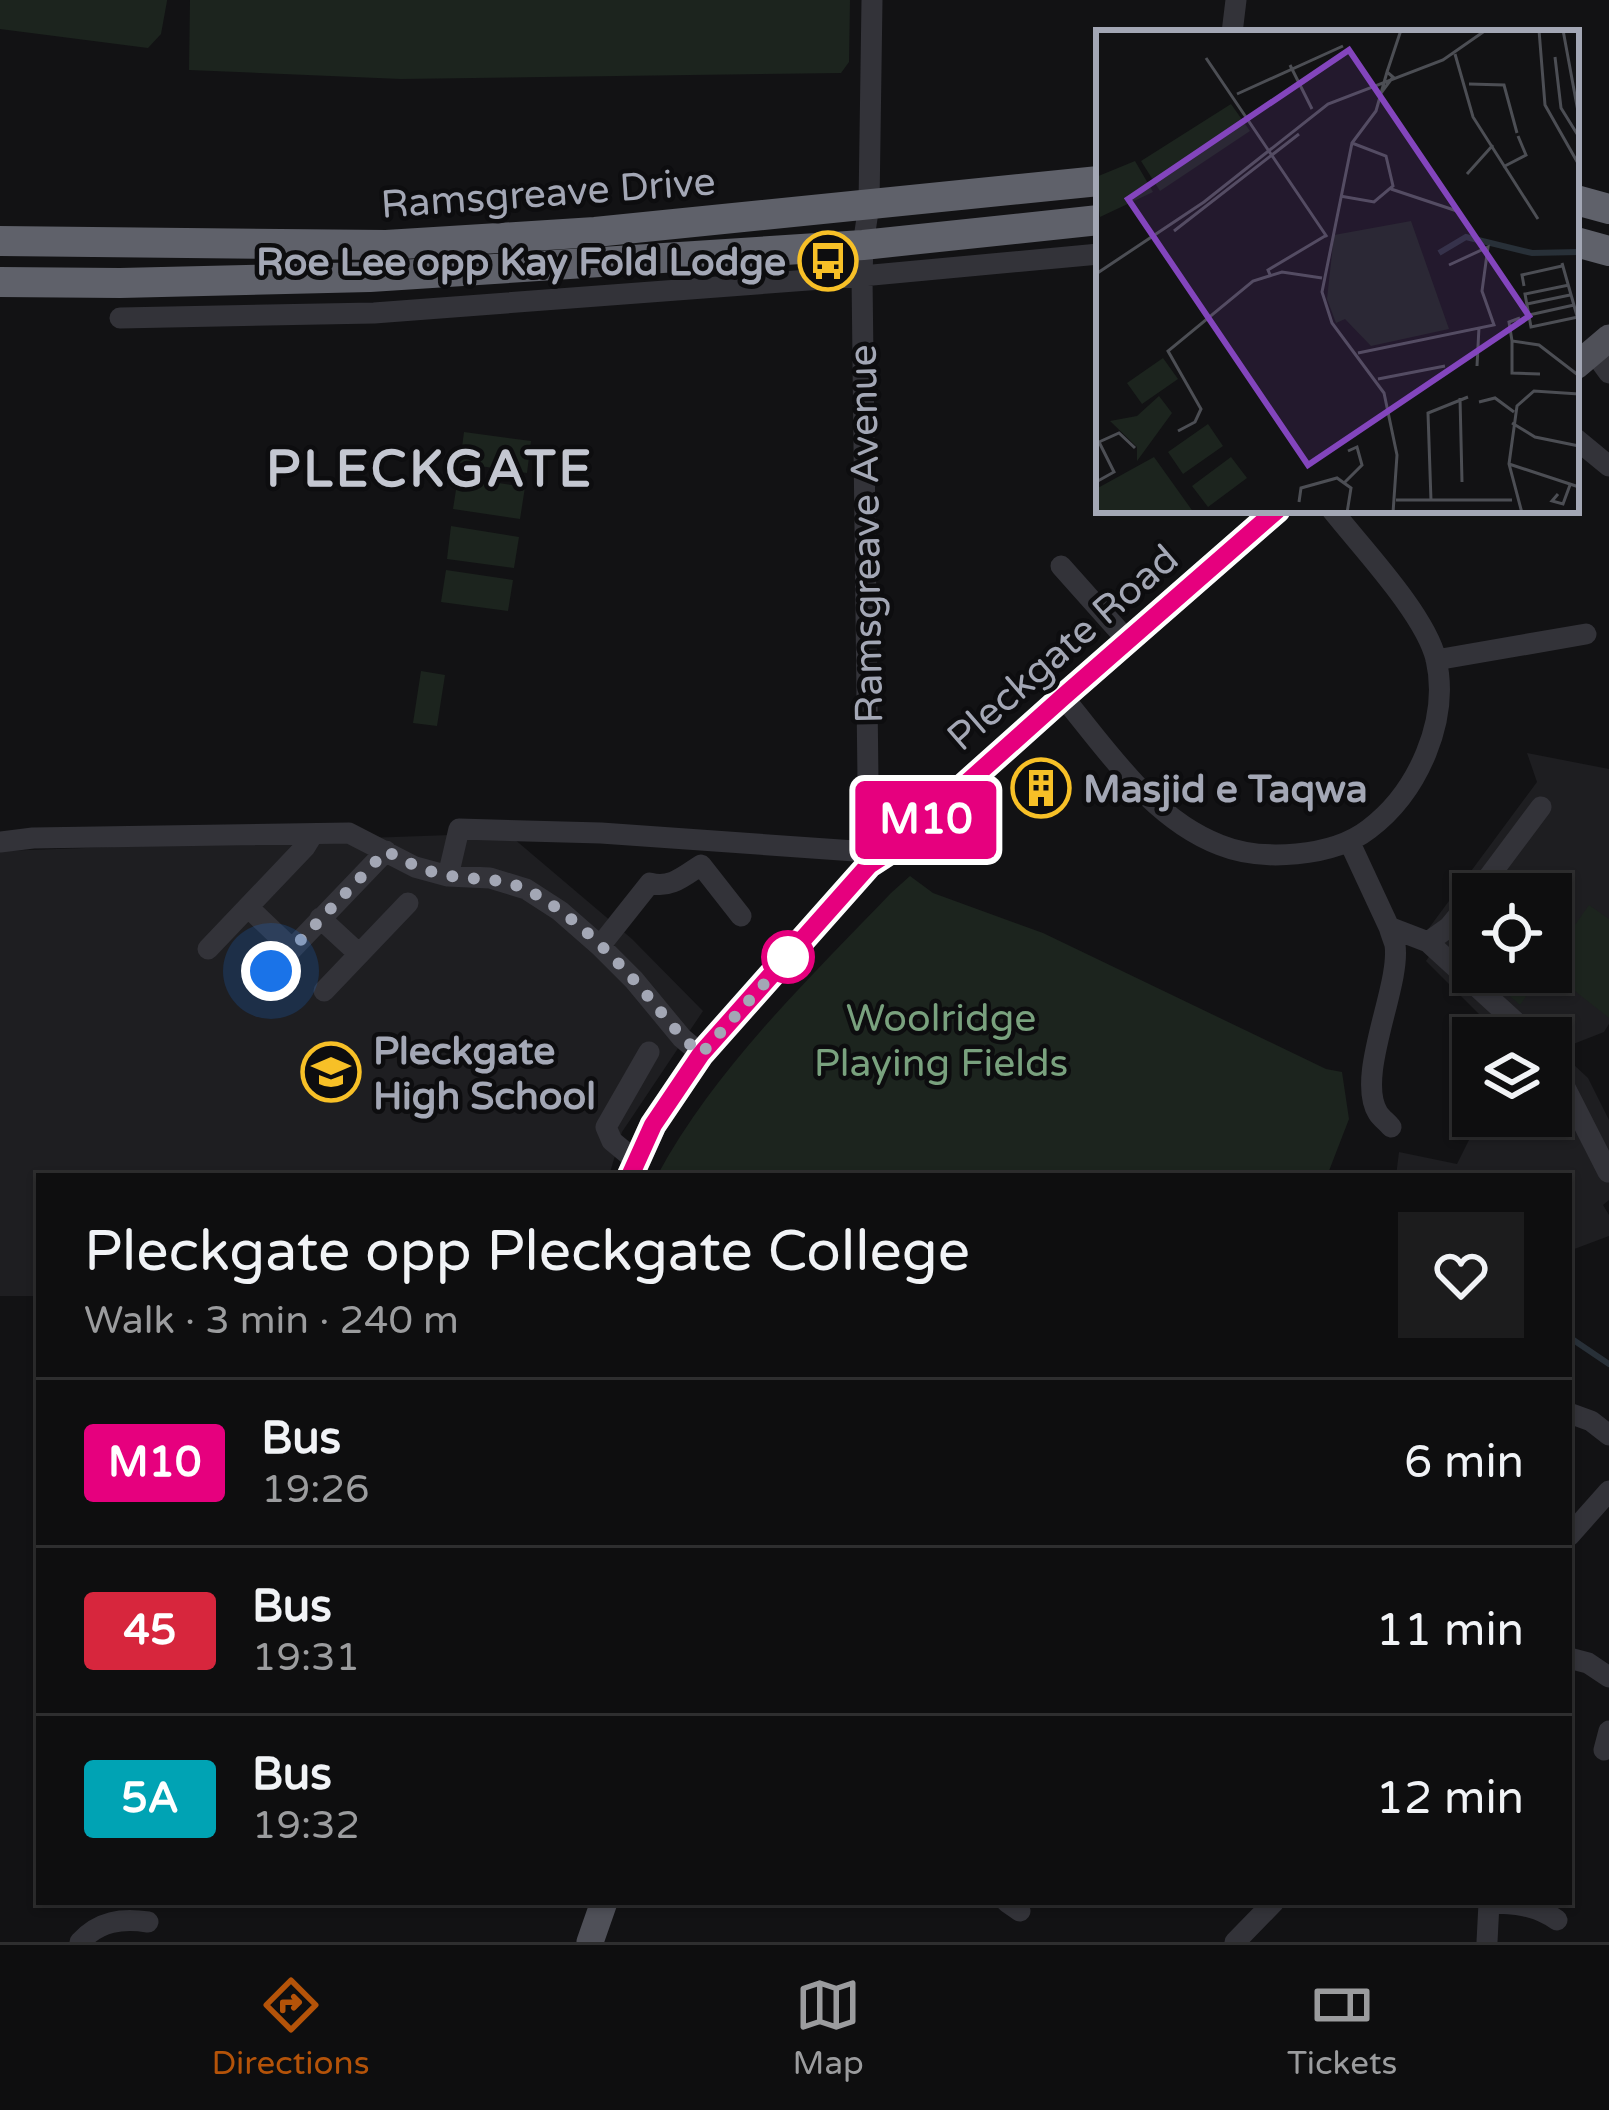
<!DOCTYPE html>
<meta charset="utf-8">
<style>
:root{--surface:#0e0e0f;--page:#1c1c1d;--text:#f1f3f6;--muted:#9b9c9e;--line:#2e2e2f;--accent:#b45309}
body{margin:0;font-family:"Varela Round",sans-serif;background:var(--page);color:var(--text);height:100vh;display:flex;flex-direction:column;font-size:45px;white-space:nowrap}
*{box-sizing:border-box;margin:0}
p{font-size:39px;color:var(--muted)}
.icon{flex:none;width:66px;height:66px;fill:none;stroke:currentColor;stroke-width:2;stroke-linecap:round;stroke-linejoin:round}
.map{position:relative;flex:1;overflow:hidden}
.panel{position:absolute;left:36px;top:1173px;width:1536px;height:732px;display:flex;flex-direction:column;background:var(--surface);border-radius:0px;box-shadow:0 3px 9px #0004,0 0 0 3px var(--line)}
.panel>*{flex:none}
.badge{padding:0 24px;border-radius:9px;font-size:42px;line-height:78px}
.buttons{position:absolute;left:1452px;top:873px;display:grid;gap:24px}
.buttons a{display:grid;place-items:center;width:120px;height:120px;border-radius:0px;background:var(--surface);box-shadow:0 3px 9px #0004,0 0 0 3px var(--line);font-size:60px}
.you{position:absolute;width:60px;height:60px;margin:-30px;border:9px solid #fff;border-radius:50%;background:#1a73e8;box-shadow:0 0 0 18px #1a73e833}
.map>.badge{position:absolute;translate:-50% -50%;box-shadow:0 0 0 6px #fff}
.round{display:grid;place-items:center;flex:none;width:126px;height:126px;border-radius:0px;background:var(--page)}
.overview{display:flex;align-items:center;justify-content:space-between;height:204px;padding:0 48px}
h1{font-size:57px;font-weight:600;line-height:90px}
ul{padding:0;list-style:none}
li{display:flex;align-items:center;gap:36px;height:168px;padding:0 48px;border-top:3px solid var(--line)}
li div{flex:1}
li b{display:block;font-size:45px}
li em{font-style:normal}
li .badge{min-width:132px;font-weight:700;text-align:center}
.menu{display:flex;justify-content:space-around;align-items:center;height:168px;border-top:3px solid var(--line);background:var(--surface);font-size:33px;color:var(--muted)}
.menu a{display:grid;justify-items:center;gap:6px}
.menu .active{color:var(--accent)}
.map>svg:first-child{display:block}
.built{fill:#1e1e21;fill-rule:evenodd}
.green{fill:#1c241e}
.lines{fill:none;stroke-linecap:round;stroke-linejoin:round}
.stream{stroke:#283038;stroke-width:6}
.minor{stroke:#333339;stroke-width:21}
.major{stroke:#4f5058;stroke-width:27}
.highway{stroke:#5f616a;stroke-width:30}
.line-casing{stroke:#fff;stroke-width:27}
.line{stroke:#e6007e;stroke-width:18}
.walk{stroke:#a3a7b5;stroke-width:12;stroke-dasharray:0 21.6}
.stop-dot{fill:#fff;stroke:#e6007e;stroke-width:6}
.labels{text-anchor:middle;stroke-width:9;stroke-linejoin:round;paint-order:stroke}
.street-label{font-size:39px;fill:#a3a7b5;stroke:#0d0d0f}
.poi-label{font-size:39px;font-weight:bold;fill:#a3a7b5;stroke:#0d0d0f;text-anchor:start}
.park-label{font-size:39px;fill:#79a17e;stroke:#0d0d0f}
.district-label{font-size:51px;font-weight:bold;letter-spacing:3px;fill:#c4c7d1;stroke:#0d0d0f}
.inset-river{fill:none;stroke:#283038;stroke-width:6}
.inset-road{fill:none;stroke:#4c4e54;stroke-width:3}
.view{fill:#8345bd;fill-opacity:0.15;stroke:#8345bd;stroke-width:6}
.inset-edge{fill:none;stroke:#a3a7b5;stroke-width:6}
</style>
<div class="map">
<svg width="1609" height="1942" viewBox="0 0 1609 1942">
<rect width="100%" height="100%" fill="#121214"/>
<path class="built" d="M1527 753 1609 769V1024L1604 1032 1558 1050 1588 1078 1609 1120V1200L1603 1205 1609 1215V1236L1569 1251V1176H1396L1399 1152 1457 1164 1481 1116H1551V1038H1503L1426 961 1438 943 1426 932 1537 782ZM1473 894H1551V972H1473Z
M507 833 632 939 703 1011 622 1132 609 1176H39V1296H0V851Z"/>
<path class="green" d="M0 0H167V1L161 34 148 48 0 29Z
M190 0H850L849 62 841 73 401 79 189 70Z
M464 432 531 441 527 473 460 463Z
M458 477 525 487 520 519 453 509Z
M451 526 519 537 514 568 447 559Z
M446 570 513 580 508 611 441 602Z
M421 671 445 675 437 726 413 723Z
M910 876 933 893 1043 933 1326 1069 1342 1072 1349 1119 1327 1176H657C715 1068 807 981 891 893Z
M1589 905 1609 919V1018L1551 972V949L1556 952Z
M1482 972H1543L1520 1005Z"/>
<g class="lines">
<path class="stream" d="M1569 1337 1609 1364"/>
<path class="minor" d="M1232 33 1236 0
M120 318 374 313 862 276 1099 254
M1593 351 1609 373
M1576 439 1609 466
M1061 566 1127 640
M1436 660 1586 634
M1063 697C1108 751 1152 819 1220 845 1262 862 1333 857 1369 829 1418 792 1450 720 1436 659 1425 614 1362 548 1332 510
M1349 841 1389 927 1428 942 1533 1038
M0 842 33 838 349 833 415 867 448 876 490 878 526 889 560 911 600 946 634 980 682 1038 701 1054
M869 865 862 276 863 245 869 205 872 0
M448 876 459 829 601 833 869 852
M1476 894 1541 807
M249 908 292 949
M320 918 359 954
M1389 927C1389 928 1395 944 1395 945 1401 986 1355 1076 1378 1113 1381 1118 1387 1122 1391 1127
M1428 942 1449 927 1473 898
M600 946 650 883C670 889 684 876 701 865L741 916
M208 949 305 847 313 834
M271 971 386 851
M324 991 408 903
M1551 1060 1608 1172
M635 1160 612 1141 606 1127 649 1052
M1569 1413 1591 1421 1609 1435
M1569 1536 1609 1491
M1569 1658 1588 1663 1609 1677
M1604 1750 1609 1731
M1007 1902 1020 1911
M80 1942C99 1921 122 1918 148 1922
M1235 1942 1274 1902
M1487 1942 1489 1903C1514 1903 1536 1905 1557 1920"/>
<path class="major" d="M1576 366 1609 338
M630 1176 653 1125 701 1054 869 865 892 850 1063 697 1277 510
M590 1942 604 1902"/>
<path class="highway" d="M1576 200 1609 209
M0 241 386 245 595 232 1099 181
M1576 242 1609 251
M0 282 120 283 370 277 863 245 1099 220"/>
</g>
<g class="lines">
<g class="line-casing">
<path id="line" d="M630 1176 653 1125 701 1054 869 865 892 850 1063 697 1277 510"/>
</g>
<use href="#line" class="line"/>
<path class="walk" d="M271 971 386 851C405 861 424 871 445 875 473 881 500 876 527 890 566 909 604 947 633 979 656 1004 674 1032 701 1054L792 953 788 957"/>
</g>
<defs>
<g id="bus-ring" transform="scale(3)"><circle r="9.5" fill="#0d0d0f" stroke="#f7c027" stroke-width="1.5"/><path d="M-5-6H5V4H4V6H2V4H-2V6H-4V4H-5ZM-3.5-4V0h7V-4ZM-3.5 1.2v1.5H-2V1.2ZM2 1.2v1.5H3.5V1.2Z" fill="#f7c027"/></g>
<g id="building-ring" transform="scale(3)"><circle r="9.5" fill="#0d0d0f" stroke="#f7c027" stroke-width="1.5"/><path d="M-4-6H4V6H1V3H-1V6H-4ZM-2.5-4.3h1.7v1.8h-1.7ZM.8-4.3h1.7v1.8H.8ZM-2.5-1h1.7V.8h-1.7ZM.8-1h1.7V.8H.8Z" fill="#f7c027"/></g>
<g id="school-ring" transform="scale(3)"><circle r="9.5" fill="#0d0d0f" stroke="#f7c027" stroke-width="1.5"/><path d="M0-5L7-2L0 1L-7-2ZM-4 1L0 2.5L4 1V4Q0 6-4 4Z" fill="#f7c027"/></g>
</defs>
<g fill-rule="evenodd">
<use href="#bus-ring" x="828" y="261"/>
<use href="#building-ring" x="1041" y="788"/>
<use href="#school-ring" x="331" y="1072"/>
</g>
<circle class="stop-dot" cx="788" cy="957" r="24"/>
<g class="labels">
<g class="street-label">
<text transform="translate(548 192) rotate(-4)" y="14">Ramsgreave Drive</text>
<text transform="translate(865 534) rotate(-91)" y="14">Ramsgreave Avenue</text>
<text transform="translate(1062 647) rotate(-41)" y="14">Pleckgate Road</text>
</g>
<g class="poi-label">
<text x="786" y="275" text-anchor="end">Roe Lee opp Kay Fold Lodge</text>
<text x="1083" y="802">Masjid e Taqwa</text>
<text x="373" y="1064">Pleckgate<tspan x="373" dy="45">High School</tspan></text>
</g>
<g class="park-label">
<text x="941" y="1031">Woolridge<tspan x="941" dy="45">Playing Fields</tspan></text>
</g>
<g class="district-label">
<text x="430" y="486">PLECKGATE</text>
</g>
</g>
<g transform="translate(1096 30)">
<rect width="483" height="483" fill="#121214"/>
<path d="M135 74 154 101 64 161 45 131ZM39 131 57 162 4 187 0 147ZM315 191 353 299 275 316 249 289 240 293 231 269 238 205ZM67 328 82 349 46 374 31 353ZM63 366 76 383 41 431V417L14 391 41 386ZM112 394 127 416 87 444 72 422ZM58 427 98 483H0V459ZM135 427 151 448 112 477 96 456Z" fill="#1c241e"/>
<path class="inset-river" d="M343 223 370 207 436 223 483 222"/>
<path class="inset-road" d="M443 0 449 75 483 135M467 0 483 87M359 24 377 87 442 189M459 27 465 78 483 107M110 28 231 207M194 35 216 79M291 42 305 0M373 54 408 55 421 103M285 63 297 47 291 42 280 81 256 113 226 262 236 293 288 363 301 425 297 483M141 64 247 16M407 137 430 125 422 106M371 144 397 115M295 159 361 181M244 166 278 172 297 156 290 126 256 113M78 201 203 104M466 233 483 293M0 244 108 172 232 74 347 30 390 0M175 247 172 240 229 206M473 255 429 264 435 297 482 287M428 256 426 245 466 236M431 274 474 265M433 285 478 275M424 288 413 292 416 311 443 315 482 345M416 311V343L444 344M262 323 398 295 386 261 392 217 353 235M381 336 383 297M282 349 349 336M364 368 366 452M383 372 399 368 418 382M416 393 439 407 483 416M82 401 99 392 105 379 72 321 157 251 186 242 226 248M3 412 23 403 39 418M413 434 483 457M0 452 18 442 3 412M249 452 266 435 261 417 252 421M462 464 456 471 467 474 474 455M300 470H416M335 471 332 383 372 367M203 472 205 458 241 448 255 458 251 483M426 483 413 434 421 376 438 361 483 364"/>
<path class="view" d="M253 20 433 286 212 435 32 169Z"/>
<rect width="483" height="483" class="inset-edge"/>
</g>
</svg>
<div class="buttons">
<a><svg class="icon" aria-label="locate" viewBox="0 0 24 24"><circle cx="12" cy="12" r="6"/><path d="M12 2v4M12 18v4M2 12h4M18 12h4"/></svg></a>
<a><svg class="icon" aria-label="layers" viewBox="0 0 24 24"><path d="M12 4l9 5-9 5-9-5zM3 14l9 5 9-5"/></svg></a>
</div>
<div class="you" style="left:271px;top:971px"></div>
<b class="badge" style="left:926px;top:820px;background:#e6007e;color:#fff">M10</b>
<section class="panel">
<div class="overview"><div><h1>Pleckgate opp Pleckgate College</h1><p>Walk · 3 min · 240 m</p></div><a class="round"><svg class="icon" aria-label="heart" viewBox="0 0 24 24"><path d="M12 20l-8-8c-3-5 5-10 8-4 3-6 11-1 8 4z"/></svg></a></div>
<ul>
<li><span class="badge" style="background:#e6007e;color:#fff">M10</span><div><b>Bus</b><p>19:26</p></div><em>6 min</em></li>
<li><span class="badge" style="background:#d7263d;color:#fff">45</span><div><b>Bus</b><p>19:31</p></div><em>11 min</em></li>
<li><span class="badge" style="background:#00a3b4;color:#fff">5A</span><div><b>Bus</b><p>19:32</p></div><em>12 min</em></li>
</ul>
</section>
</div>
<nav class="menu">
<a class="active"><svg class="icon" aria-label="directions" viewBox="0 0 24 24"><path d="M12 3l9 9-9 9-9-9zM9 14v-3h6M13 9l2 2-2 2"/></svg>Directions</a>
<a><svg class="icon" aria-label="map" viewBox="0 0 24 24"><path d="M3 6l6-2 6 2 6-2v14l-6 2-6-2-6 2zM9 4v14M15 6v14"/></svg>Map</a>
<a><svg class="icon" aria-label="tickets" viewBox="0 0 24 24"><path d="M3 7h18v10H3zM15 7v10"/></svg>Tickets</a>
</nav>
